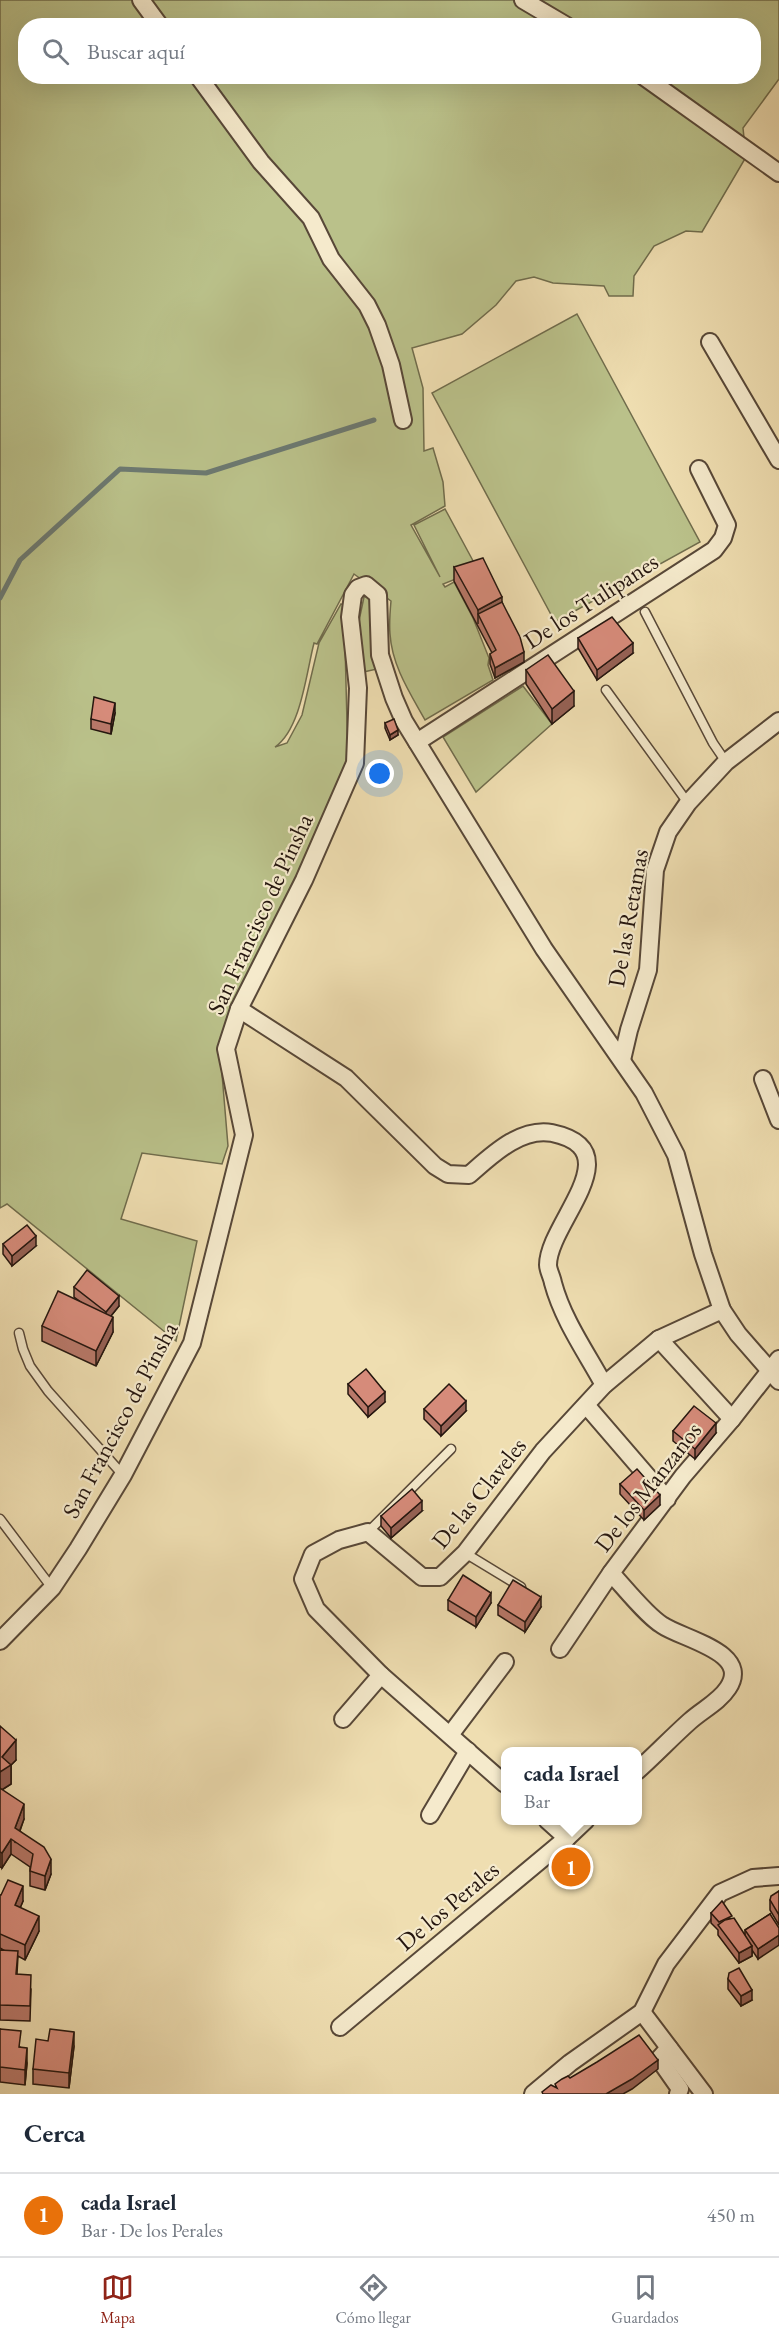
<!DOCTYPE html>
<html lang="es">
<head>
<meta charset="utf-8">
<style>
  body { margin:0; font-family:"EB Garamond",serif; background:#f2f2f3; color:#1f2937 }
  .you { position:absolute; left:380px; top:774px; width:21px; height:21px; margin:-15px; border:4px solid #fff; border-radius:50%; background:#1a73e8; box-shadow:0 0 0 9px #1a73e833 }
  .badge { display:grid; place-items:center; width:39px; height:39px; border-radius:50%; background:#8f2418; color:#fff; font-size:20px; font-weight:700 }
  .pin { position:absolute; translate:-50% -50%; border:3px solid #fff; box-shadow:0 2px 6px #0006 }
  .popup { position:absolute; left:501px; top:1747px; width:141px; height:78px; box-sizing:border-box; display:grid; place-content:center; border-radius:12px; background:#fff; filter:drop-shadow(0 2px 4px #0005); font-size:20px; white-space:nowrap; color:#747a83 }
  .popup b { font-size:22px; color:#1f2937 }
  .popup::after { content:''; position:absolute; left:50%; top:100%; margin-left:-12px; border:12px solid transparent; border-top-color:#fff }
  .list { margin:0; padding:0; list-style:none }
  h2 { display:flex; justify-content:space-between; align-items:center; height:78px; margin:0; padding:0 24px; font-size:26px }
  h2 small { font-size:20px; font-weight:400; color:#747a83 }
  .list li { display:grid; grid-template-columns:39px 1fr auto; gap:18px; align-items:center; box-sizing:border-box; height:84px; padding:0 24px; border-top:2px solid #e0e1e3 }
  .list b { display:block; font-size:22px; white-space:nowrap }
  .list p { margin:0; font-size:20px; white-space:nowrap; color:#747a83 }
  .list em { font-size:20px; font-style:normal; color:#747a83 }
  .icon { flex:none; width:33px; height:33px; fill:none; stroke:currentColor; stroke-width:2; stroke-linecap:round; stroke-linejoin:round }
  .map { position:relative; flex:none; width:779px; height:2094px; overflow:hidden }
  .search { position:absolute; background:#fff; box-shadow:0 6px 24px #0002; left:18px; right:18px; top:18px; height:66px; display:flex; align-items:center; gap:15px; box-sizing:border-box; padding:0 21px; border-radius:24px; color:#747a83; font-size:22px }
  .sheet { height:162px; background:#fff }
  nav { display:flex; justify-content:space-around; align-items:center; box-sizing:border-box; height:84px; border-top:2px solid #e0e1e3; background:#fff; font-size:16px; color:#747a83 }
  nav a { display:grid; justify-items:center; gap:3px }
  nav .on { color:#8f2418 }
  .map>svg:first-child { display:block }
  .green { fill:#bac18a; stroke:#706c4c; stroke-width:1.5; fill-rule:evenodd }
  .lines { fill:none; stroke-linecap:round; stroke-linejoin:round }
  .stream { stroke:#6c7971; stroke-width:5 }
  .lane-casing { stroke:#584838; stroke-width:11 }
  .street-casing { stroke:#584838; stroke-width:20 }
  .lane { stroke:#f5eacc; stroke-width:8 }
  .street { stroke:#f5eacc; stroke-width:16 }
  .wall { fill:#b87869; stroke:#25160f; stroke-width:1.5 }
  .shaded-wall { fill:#966155; stroke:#25160f; stroke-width:1.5 }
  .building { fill:#d68b7a; stroke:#25160f; stroke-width:1.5 }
  .labels { text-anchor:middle; stroke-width:4.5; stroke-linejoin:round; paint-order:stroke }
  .street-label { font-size:24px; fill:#25160f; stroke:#f5eacc }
</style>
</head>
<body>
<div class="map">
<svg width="779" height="2094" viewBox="0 0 779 2094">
  <rect width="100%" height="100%" fill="#efdeb1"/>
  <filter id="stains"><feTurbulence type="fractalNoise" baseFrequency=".00333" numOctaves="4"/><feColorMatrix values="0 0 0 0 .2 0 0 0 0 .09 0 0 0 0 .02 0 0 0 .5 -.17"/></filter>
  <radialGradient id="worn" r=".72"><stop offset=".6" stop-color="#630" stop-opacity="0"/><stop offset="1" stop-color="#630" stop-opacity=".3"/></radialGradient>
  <!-- green -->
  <g class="green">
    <path d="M0,0H779V79L743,128L746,157L702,232L686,231L654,246L634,276L633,296H609L604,286L553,283L534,277L516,281L496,305L462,334L412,348L423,388L424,451L433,448L443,482L445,506L411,525L440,577L414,525L445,509L478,570L443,584L445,587L454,582L473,618L489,658L488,665L493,680L425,720C410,693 392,666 390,634C389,623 390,612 391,601L354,574L317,644L314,643C306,674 301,729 275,747L287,743L302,715L319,643L341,604L344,605L348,762L220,1050L228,1146L222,1164L142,1153L121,1219L197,1241L176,1341L7,1204L0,1208ZM26,26H754V76H26Z"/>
    <path d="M577,314L700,542L555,622L432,393Z"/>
    <path d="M370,596L377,669L359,673L356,635L364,597Z"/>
    <path d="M523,686L552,724L476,792L443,737Z"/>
  </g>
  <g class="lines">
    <!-- stream -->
    <path class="stream" d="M0,598L20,560L120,469L206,473L374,420"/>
    <defs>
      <g id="lane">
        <path d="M645,612L713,743L726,762"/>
        <path d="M606,690L688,803"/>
        <path d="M19,1333L23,1349L30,1366L48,1391L123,1475"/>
        <path d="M0,1519L52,1588"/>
        <path d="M368,1532L451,1449"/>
        <path d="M465,1553L521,1587"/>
      </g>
      <g id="street">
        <path d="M141,0L160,26"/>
        <path d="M523,0L567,26"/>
        <path d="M198,76L261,162L311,218L331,259L367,305L377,325L391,365L403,420"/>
        <path d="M643,76L779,173"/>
        <path d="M710,342L779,460"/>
        <path d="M417,742L714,550L723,538L727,525L699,469"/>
        <path d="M239,1009L346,1078L435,1166L448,1174L469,1175C491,1156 520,1127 552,1133C633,1150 548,1223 548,1265C548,1270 552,1277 553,1283C563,1320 586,1352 604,1385"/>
        <path d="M622,1060L629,1030L648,970L655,870L668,832L688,803L726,762L779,721"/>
        <path d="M763,1079L779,1120"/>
        <path d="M659,1339L732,1419"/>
        <path d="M586,1405L667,1499"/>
        <path d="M611,1573C624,1587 647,1616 662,1625C682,1639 752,1652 728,1688C719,1702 702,1710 690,1721C672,1737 655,1755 637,1771"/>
        <path d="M0,1641L52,1588L78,1549L123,1475L192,1343L244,1135L226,1049L239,1009L304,880L355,763L358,688L350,617L353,595L358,588L366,585L378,595L380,655L394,698L404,721L544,949L644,1093L676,1155L703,1254L722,1310L738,1334L779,1381"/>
        <path d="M560,1649L611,1573L683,1476L732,1419L779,1359"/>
        <path d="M343,1719L381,1675"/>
        <path d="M450,1735L505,1662"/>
        <path d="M505,1784L381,1675L316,1609L303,1579L313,1554L339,1540L368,1532L422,1577H440L465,1553L543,1451L604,1385L659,1339L722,1310"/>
        <path d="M430,1815L468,1751"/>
        <path d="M547,1820L567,1838"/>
        <path d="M642,2012L704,2094"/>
        <path d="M340,2027L567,1838L586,1820"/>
        <path d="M669,2048L659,2059L680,2089L678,2094"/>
        <path d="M533,2094L570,2063L642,2012L666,1964L720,1893L753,1878L779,1876"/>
      </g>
    </defs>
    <!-- lane casing -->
    <use href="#lane" class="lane-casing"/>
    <!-- street casing -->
    <use href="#street" class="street-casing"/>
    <!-- lane -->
    <use href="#lane" class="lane"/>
    <!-- street -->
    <use href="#street" class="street"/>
  </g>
  <!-- wall -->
  <g class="wall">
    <path d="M454,567L502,602L524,662L495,678L490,664V654L492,653L454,581Z"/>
    <path d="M578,638L633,653L597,680L578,648Z"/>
    <path d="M526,670L574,706L552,724L526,684Z"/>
    <path d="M115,713L111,734L91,729V719Z"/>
    <path d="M385,723L398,735L390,740L385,728Z"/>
    <path d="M3,1244L36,1246L12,1266L3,1254Z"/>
    <path d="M74,1287L119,1306L111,1316L113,1332L96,1366L42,1341V1326L82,1303L74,1297Z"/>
    <path d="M348,1384L385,1402L368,1417L348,1394Z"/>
    <path d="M424,1409L466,1411L441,1436L424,1419Z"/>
    <path d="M673,1431L716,1433L695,1459L673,1441Z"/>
    <path d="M620,1484L660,1505L644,1520L620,1494Z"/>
    <path d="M422,1511L391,1538L381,1526V1516Z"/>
    <path d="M448,1600L491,1603L476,1627L448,1610Z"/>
    <path d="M498,1605L541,1607L525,1632L498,1615Z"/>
    <path d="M0,1726L16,1760L11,1765V1784L2,1790L24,1819L20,1831L51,1874L45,1890L30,1886V1867L11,1854L2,1868L0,1867Z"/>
    <path d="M779,1891V1925L770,1910V1900Z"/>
    <path d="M0,1895L23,1901L20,1908L39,1931L25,1960L18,1956L17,1974L31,1989L30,2021L0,2020V1950L5,1951L0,1948Z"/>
    <path d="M711,1913L732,1919L745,1935V1930L770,1914L758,1959L752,1950V1956L739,1963L718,1935V1930L711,1923Z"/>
    <path d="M728,1979L752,2000L741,2006L728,1989Z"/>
    <path d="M0,2029L21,2048L27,2063L25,2085L0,2082Z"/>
    <path d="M48,2041L74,2046L69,2088L33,2084V2069Z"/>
  </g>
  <!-- shaded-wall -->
  <g class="shaded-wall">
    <path d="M502,597V612L478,614V624V610Z"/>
    <path d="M633,643V653L597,680V670Z"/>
    <path d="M524,652V662L495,678V668Z"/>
    <path d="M574,691V706L552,724V709Z"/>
    <path d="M115,703V713L111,734V724Z"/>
    <path d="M398,730V735L390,740V735Z"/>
    <path d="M36,1236V1246L12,1266V1256Z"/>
    <path d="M119,1296V1306L106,1322V1312Z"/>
    <path d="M113,1317V1332L96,1366V1351Z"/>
    <path d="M385,1392V1402L368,1417V1407Z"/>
    <path d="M466,1401V1411L441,1436V1426Z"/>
    <path d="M716,1423V1433L695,1459V1449Z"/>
    <path d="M660,1495V1505L644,1520V1510Z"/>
    <path d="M422,1501V1511L391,1538V1528Z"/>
    <path d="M491,1593V1603L476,1627V1617Z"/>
    <path d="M541,1597V1607L525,1632V1622Z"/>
    <path d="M16,1740V1760L11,1765V1784L0,1791V1772L2,1757Z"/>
    <path d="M24,1804V1819L15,1843V1828Z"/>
    <path d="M11,1839V1854L2,1868V1853Z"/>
    <path d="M51,1859V1874L45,1890V1876Z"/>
    <path d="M23,1886V1901L15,1920V1905Z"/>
    <path d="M39,1916V1931L25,1960V1945Z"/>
    <path d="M779,1935V1945L758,1959V1949Z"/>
    <path d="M752,1946V1956L739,1963V1953Z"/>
    <path d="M752,1990V2000L741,2006V1996Z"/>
    <path d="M74,2032V2046L69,2088V2073Z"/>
    <path d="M27,2048V2063L25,2085V2070Z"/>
    <path d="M658,2060V2069L632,2089L623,2094H606Z"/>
  </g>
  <!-- building -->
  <g class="building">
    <path d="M483,558L502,597L478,610L454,567Z"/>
    <path d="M502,602L520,637L524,652L495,668L490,654L496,650L478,614Z"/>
    <path d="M612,617L633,643L597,670L578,638Z"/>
    <path d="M548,655L574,691L552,709L526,670Z"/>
    <path d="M94,697L115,703L111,724L91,719Z"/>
    <path d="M394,719L398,730L390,735L385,723Z"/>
    <path d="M27,1225L36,1236L12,1256L3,1244Z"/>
    <path d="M87,1270L119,1296L106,1312L74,1287Z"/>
    <path d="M58,1291L113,1317L96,1351L42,1326Z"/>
    <path d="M366,1369L385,1392L368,1407L348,1384Z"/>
    <path d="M449,1384L466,1401L441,1426L424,1409Z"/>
    <path d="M694,1406L716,1423L695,1449L673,1431Z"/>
    <path d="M637,1469L660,1495L644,1510L620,1484Z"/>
    <path d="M412,1489L422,1501L391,1528L381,1516Z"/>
    <path d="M463,1575L491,1593L476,1617L448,1600Z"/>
    <path d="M513,1580L541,1597L525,1622L498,1605Z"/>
    <path d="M0,1726L16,1740L2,1757L11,1765L0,1772Z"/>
    <path d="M0,1788L24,1804L15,1828L44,1847L51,1859L45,1876L30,1871L33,1854L11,1839L2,1853L0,1852Z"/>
    <path d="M8,1880L23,1886L15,1905L39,1916L25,1945L0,1934V1895H1Z"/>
    <path d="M779,1891V1915L770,1900L771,1896Z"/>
    <path d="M722,1901L732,1916L719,1922L711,1913Z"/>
    <path d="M770,1914L779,1928V1935L758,1949L745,1930Z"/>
    <path d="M734,1918L752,1946L739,1953L718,1925L725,1920Z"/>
    <path d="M0,1950L18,1951L16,1974L31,1975L30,2006L0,2005Z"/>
    <path d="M739,1968L752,1990L741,1996L728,1979L729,1973Z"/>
    <path d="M0,2029L21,2031L19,2047L27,2048L25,2070L0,2067Z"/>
    <path d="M50,2029L74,2032L69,2073L33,2069L36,2039L48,2041Z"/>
    <path d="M639,2035L658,2060L632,2079L606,2094H543L542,2092L551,2085L557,2088L555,2084L562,2079L568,2076L570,2078L597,2062Z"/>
  </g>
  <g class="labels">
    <!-- street labels -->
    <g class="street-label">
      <text transform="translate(591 601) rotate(-33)" y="8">De los Tulipanes</text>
      <text transform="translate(260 914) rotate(-65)" y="8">San Francisco de Pinsha</text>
      <text transform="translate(628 918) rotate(-80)" y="8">De las Retamas</text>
      <text transform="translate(120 1420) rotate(-62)" y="8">San Francisco de Pinsha</text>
      <text transform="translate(648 1487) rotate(-52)" y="8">De los Manzanos</text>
      <text transform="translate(479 1493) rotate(-51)" y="8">De las Claveles</text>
      <text transform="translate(448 1906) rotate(-40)" y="8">De los Perales</text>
    </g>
  </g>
  <rect width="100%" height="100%" filter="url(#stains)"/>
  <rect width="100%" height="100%" fill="url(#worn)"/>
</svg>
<div class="you"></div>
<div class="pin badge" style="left:571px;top:1867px;background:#e8710a">1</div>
<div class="popup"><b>cada Israel</b>Bar</div>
<div class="search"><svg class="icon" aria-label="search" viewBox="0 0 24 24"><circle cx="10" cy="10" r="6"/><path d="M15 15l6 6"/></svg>Buscar aquí</div>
</div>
<section class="sheet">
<h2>Cerca<small></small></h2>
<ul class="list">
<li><span class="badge" style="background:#e8710a">1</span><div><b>cada Israel</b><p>Bar · De los Perales</p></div><em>450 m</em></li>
</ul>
</section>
<nav>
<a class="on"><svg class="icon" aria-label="map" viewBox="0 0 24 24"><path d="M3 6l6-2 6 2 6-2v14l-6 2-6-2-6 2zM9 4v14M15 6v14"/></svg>Mapa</a>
<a><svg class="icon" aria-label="directions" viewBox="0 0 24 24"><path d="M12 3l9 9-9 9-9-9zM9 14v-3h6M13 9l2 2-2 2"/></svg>Cómo llegar</a>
<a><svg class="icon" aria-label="saved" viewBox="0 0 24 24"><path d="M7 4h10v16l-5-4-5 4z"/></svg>Guardados</a>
</nav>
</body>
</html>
